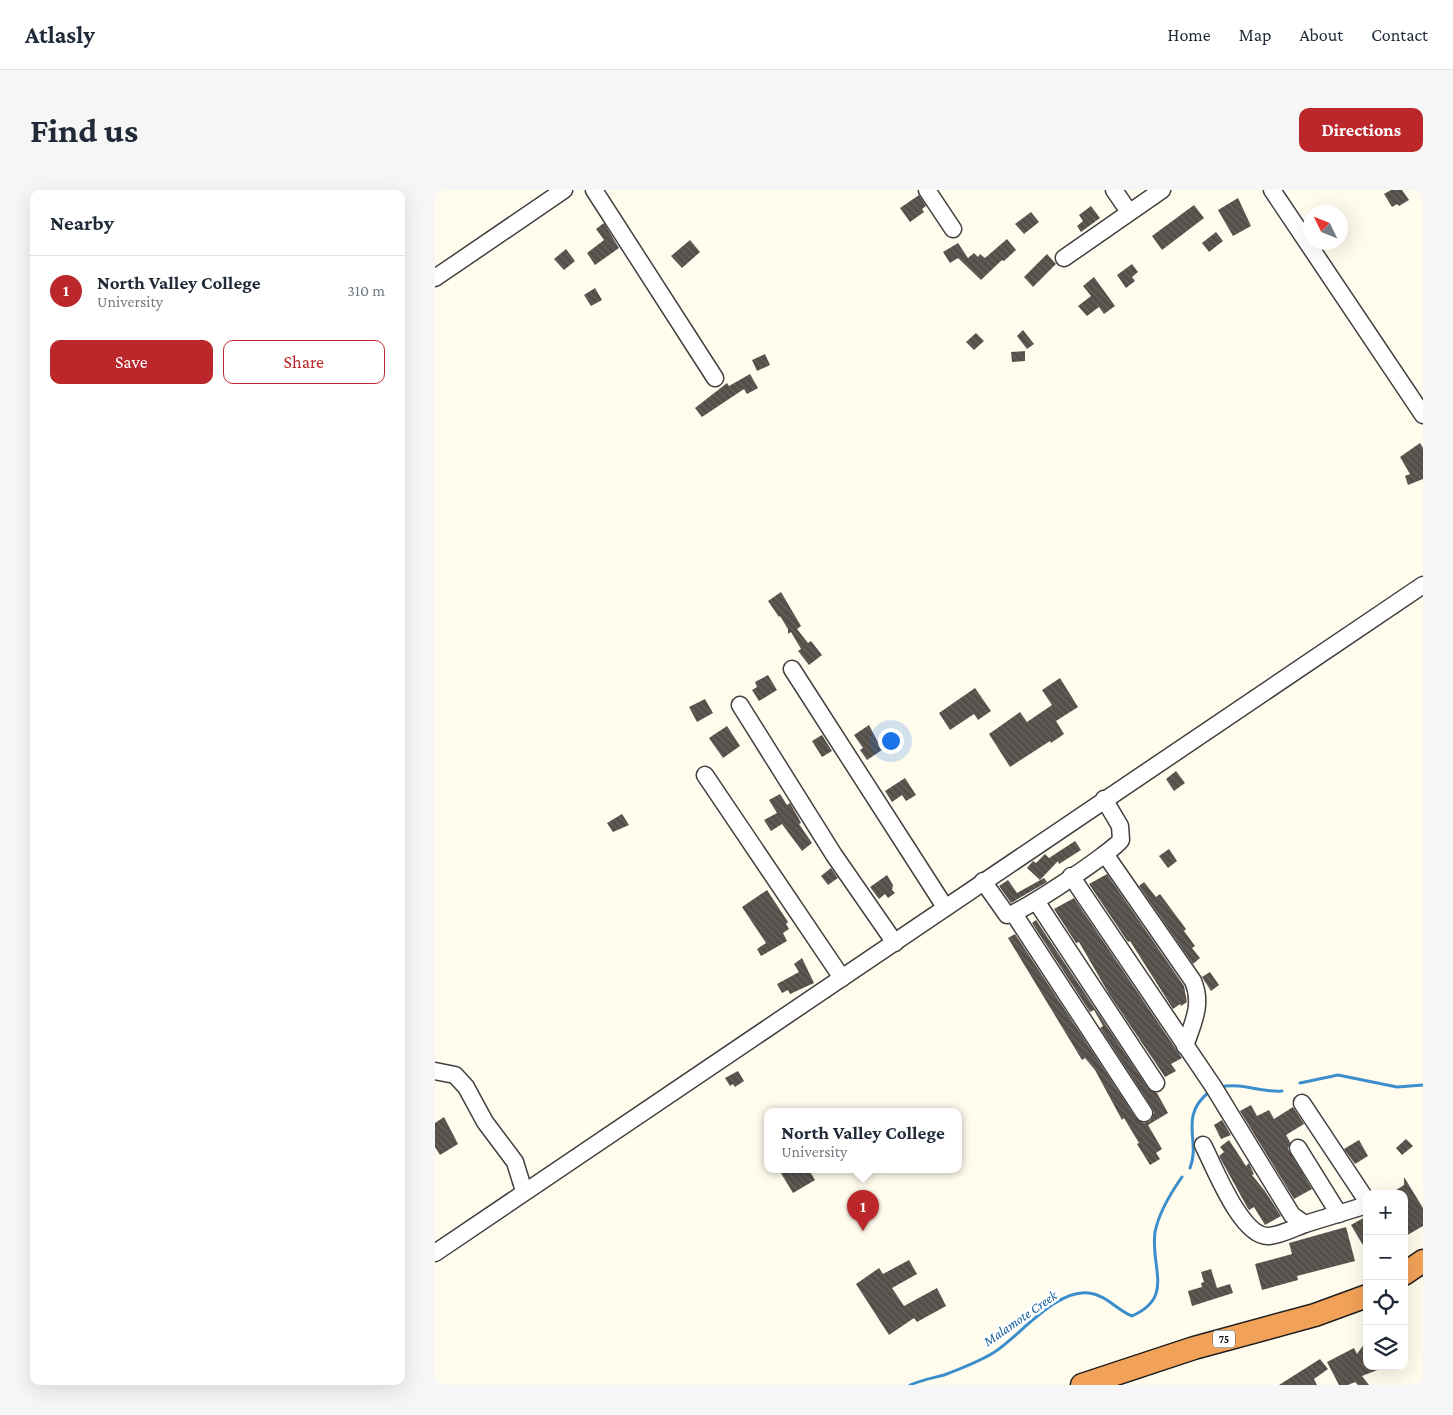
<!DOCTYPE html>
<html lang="en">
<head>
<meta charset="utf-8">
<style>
  body { margin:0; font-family:"Crimson Pro",serif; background:#f6f6f7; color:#1f2937 }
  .controls { position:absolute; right:15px; bottom:15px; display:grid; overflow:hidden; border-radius:10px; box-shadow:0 5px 20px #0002 }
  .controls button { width:45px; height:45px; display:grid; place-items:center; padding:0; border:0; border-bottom:1px solid #e0e1e3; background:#fff; color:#1f2937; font:25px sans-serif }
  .compass { position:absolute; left:868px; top:15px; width:45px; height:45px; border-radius:50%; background:#fff; box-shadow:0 5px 20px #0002; rotate:313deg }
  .you { position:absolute; left:455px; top:550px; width:18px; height:18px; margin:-12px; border:4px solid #fff; border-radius:50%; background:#1a73e8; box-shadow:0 0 0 8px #1a73e833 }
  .badge { display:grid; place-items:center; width:32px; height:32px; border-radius:50%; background:#bb272b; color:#fff; font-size:16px; font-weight:700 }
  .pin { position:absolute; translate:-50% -41px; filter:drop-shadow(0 1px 2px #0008) }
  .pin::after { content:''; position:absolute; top:26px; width:18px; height:15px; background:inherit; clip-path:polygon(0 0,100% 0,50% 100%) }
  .popup { position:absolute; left:329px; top:918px; width:198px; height:65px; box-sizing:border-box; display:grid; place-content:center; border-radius:10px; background:#fff; filter:drop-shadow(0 1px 4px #0005); font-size:16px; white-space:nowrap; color:#747a83 }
  .popup b { font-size:19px; color:#1f2937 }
  .popup::after { content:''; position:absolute; left:50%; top:100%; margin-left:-10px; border:10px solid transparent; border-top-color:#fff }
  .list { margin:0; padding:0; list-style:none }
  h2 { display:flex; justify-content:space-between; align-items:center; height:65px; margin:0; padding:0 20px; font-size:21px }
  h2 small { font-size:16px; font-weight:400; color:#747a83 }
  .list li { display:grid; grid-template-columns:32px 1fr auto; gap:15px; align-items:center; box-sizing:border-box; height:70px; padding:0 20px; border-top:1px solid #e0e1e3 }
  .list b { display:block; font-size:19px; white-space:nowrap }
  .list p { margin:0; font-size:16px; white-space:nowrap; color:#747a83 }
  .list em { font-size:16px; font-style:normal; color:#747a83 }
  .actions { display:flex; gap:10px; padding:15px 20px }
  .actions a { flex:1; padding:11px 0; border:1px solid #bb272b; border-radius:10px; text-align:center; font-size:18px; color:#bb272b }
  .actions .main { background:#bb272b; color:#fff }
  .icon { flex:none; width:28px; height:28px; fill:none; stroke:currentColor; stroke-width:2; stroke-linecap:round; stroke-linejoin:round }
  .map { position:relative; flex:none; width:988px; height:1195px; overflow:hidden; border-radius:10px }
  header { display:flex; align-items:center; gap:30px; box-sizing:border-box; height:70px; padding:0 25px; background:#fff; border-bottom:1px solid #e0e1e3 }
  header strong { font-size:24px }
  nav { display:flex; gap:28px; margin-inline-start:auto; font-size:18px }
  .intro { display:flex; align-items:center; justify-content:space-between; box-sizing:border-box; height:120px; padding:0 30px }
  h1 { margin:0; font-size:35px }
  .button { padding:12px 22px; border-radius:10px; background:#bb272b; color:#fff; font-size:18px; font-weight:700 }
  main { display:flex; gap:30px; padding:0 30px }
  aside { flex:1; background:#fff; border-radius:10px; box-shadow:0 5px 20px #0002 }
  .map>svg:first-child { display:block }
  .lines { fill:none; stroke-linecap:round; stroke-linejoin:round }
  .stream { stroke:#3b8ecb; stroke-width:3 }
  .building { fill:url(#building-back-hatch) }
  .minor-casing { stroke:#404040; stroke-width:19 }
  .highway-casing { stroke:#1e1e1e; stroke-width:25 }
  .minor { stroke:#fff; stroke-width:16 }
  .highway { stroke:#f2a258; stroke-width:22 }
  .labels { text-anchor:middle; stroke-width:5; stroke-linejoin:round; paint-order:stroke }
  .shield { fill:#fff; stroke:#565656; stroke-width:1 }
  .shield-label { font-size:11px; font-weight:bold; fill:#0d0d0d }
  .water-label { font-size:14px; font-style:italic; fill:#18609d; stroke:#fff }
</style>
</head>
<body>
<header>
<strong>Atlasly</strong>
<nav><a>Home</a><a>Map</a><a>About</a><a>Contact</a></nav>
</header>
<div class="intro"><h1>Find us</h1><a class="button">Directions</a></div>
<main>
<aside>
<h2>Nearby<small></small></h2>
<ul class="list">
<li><span class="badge">1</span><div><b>North Valley College</b><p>University</p></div><em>310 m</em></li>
</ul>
<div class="actions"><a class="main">Save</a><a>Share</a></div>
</aside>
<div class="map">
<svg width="988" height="1195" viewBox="0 0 988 1195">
  <defs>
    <pattern id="building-back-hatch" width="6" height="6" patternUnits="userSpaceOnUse" patternTransform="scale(1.25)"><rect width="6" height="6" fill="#554e49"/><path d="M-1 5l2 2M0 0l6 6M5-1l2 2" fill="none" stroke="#68635f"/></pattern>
  </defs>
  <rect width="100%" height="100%" fill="#fffced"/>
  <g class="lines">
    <!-- stream -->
    <g class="stream">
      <path d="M865,893L903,885L962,897L988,895"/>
      <path d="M785,897C808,892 825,903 847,901"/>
      <path d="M755,978C766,951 743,927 774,902"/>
      <path d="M475,1195C486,1190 498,1188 509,1185C525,1179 543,1172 558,1163C583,1148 621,1098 654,1103C671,1105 682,1120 697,1126C740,1107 715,1078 720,1042C724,1022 735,1004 747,987"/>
    </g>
  </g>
  <!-- building -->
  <g class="building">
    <path d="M956,0H967L974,10L964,16L962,14L957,17L949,4Z"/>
    <path d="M484,5L491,16L487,19L489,22L475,32L465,18Z"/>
    <path d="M803,8L816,36L798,46L783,20Z"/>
    <path d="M759,15L769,28L727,60L717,46Z"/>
    <path d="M656,16L665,28L646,42L642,36L648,31L644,25Z"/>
    <path d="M596,22L604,32L589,44L580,34Z"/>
    <path d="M169,33L184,58L160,75L152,63L169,50L161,39Z"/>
    <path d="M781,42L788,51L774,62L767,53Z"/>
    <path d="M572,49L581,60L569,71L567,70L546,90L523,68L515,73L508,62L523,53L533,68L539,63L543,67L545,64L550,68Z"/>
    <path d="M255,50L265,62L247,78L236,66Z"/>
    <path d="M131,59L140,71L129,80L119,69Z"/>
    <path d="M612,64L621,74L598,97L589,87Z"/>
    <path d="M697,74L703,82L697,87L700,91L691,98L682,85Z"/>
    <path d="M659,87L680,116L669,124L664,117L652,126L643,116L656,106L648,96Z"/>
    <path d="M160,98L167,110L156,116L149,105Z"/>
    <path d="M588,140L599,154L592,159L582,146Z"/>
    <path d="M541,143L549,151L539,160L531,152Z"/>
    <path d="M590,161V171L577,172L576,162Z"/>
    <path d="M330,164L335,175L322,181L317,170Z"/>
    <path d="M315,184L323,198L312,204L309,199L267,227L260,218L292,193L294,196Z"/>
    <path d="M985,253L988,258V289L973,295L970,286L975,284L965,267Z"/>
    <path d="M346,402L366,436L362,439L373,453L376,451L387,465L374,475L363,461L366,459L356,442L353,444V439L345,426L344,427L333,411Z"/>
    <path d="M333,485L342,500L324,511L317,500L322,497L320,492Z"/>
    <path d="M625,488L643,517L621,531L629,544L616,553L615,551L575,577L554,544L585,522L592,532L617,515L607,500Z"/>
    <path d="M540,498L556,521L543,530L539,524L515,540L504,523Z"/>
    <path d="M270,509L278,523L262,532L254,517Z"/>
    <path d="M434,535L447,560L432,570L425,560L428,558L419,545Z"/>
    <path d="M292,536L305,556L288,568L274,548Z"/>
    <path d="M387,545L397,561L387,567L377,551Z"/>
    <path d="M741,581L750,593L739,601L731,589Z"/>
    <path d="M470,588L481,605L471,611L467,605L457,612L450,601Z"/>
    <path d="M345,604L352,615L355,613L364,629L366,633L364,634L377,653L367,661L347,634L336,641L329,630L342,623L334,610Z"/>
    <path d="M187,624L194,635L178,642L172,633Z"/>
    <path d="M640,651L646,660L624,674L623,671L605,690L592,678L598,671L601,673L610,664L614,668Z"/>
    <path d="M734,659L742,671L733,678L724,666Z"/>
    <path d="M396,678L403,688L393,695L386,686Z"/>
    <path d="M672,684L749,796L752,812L746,816L745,814L738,819L695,751L693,752L654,694Z"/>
    <path d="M452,685L458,695L457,700L460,703L453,708L450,704L444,709L435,697Z"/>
    <path d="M609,688L612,692L576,713L564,696L573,690L582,703Z"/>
    <path d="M709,692L721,707L725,704L751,739L749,741L760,756L757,758L765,768L758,774L704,696Z"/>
    <path d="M332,700L353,732L351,734L354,739L348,743L352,751L326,766L322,759L331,753L307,717Z"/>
    <path d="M639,708L747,868L736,874L741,881L730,887L674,804L644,752L641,753L619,719Z"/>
    <path d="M601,730L713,898L722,903L733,923L713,935L727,959L721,963L725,969L715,975L702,954L704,953L689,928L687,930L660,880L650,868L647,870L573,748L580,744L701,928L709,933L715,931L719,923L717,918L665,838L668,836L659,820L655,822L597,733Z"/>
    <path d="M367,768L379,793L355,804L353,800L347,803L342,794L364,782L359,774Z"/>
    <path d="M775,782L784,795L776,801L767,787Z"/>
    <path d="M303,881L309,891L300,897L298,894L295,896L290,888Z"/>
    <path d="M816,915L822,926L834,920L839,929L858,917L869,934L851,945L855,952L853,959L877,999L859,1009L805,921Z"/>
    <path d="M9,927L23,954L5,965L0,957V933Z"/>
    <path d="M787,930L796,945L786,949L779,935Z"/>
    <path d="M971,949L978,956L967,965L961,958Z"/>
    <path d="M794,950L811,976L814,973L819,984L817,985L830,1001L846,1026L830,1035L819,1017L814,1020L812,1017L784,966L789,962L785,957Z"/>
    <path d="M924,950L933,966L920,974L909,959Z"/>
    <path d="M344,980H374L380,990L358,1003Z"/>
    <path d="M969,987L988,1018V1036L969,1047V1004H955L969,995Z"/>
    <path d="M932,1026V1062L916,1035Z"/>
    <path d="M911,1037L920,1071L862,1086L863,1090L827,1100L820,1074L857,1064L854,1053Z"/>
    <path d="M474,1070L482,1084L457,1098L469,1116L502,1098L511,1116L482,1132L479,1128L454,1145L421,1094L444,1078L448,1084Z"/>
    <path d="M776,1079L782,1098L795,1094L798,1103L757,1116L753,1101L767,1097L766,1093L769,1092L766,1082Z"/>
    <path d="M932,1150V1176L950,1177L927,1186L934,1195H923L920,1192L913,1195H904L892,1172L919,1158L922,1164Z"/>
    <path d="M885,1169L893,1179L879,1189L882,1195H844Z"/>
  </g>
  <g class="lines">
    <defs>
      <g id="minor">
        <path d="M159,0L280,188"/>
        <path d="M492,0L518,39"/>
        <path d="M679,0L694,22"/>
        <path d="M837,0L988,225"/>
        <path d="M629,68L727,0"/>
        <path d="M0,88L129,0"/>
        <path d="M357,479L510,717"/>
        <path d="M305,515L399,665L460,753"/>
        <path d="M270,585L407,788"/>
        <path d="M670,664L758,791C768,814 758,833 750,856"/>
        <path d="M636,686L778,896L857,1025L870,1034L932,1015"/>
        <path d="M548,691L572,725C584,725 677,662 686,650L685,636L669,609"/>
        <path d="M601,711L721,893"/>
        <path d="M579,724L709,923"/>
        <path d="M0,881L20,885L31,897L50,932L80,972L89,1001"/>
        <path d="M867,913L932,1011"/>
        <path d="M768,955C779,976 806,1047 833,1046C844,1046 859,1038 870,1034"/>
        <path d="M863,958L904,1024"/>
        <path d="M0,1063L988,395"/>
      </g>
      <g id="highway">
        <path d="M969,1084L988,1071"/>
        <path d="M647,1195L759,1158L880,1125L932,1106"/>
      </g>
    </defs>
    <!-- minor casing -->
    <use href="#minor" class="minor-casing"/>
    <!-- highway casing -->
    <use href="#highway" class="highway-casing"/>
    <!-- minor -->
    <use href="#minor" class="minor"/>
    <!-- highway -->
    <use href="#highway" class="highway"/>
  </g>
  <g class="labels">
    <!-- shield labels -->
    <rect class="shield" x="778" y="1140.5" width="22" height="17" rx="4"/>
    <g class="shield-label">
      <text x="789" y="1153">75</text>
    </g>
    <!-- water labels -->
    <g class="water-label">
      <text transform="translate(585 1128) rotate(-35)" y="5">Malamote Creek</text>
    </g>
  </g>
</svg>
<div class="controls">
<button>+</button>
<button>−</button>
<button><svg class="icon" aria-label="locate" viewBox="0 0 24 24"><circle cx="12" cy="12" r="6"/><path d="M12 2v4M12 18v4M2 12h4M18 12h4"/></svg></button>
<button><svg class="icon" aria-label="layers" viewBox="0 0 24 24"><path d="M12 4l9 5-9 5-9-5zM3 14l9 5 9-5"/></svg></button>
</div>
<svg class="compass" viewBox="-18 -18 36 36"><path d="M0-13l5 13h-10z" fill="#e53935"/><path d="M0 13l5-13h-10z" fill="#747a83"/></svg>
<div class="you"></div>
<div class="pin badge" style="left:428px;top:1041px">1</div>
<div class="popup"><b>North Valley College</b>University</div>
</div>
</main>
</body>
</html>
